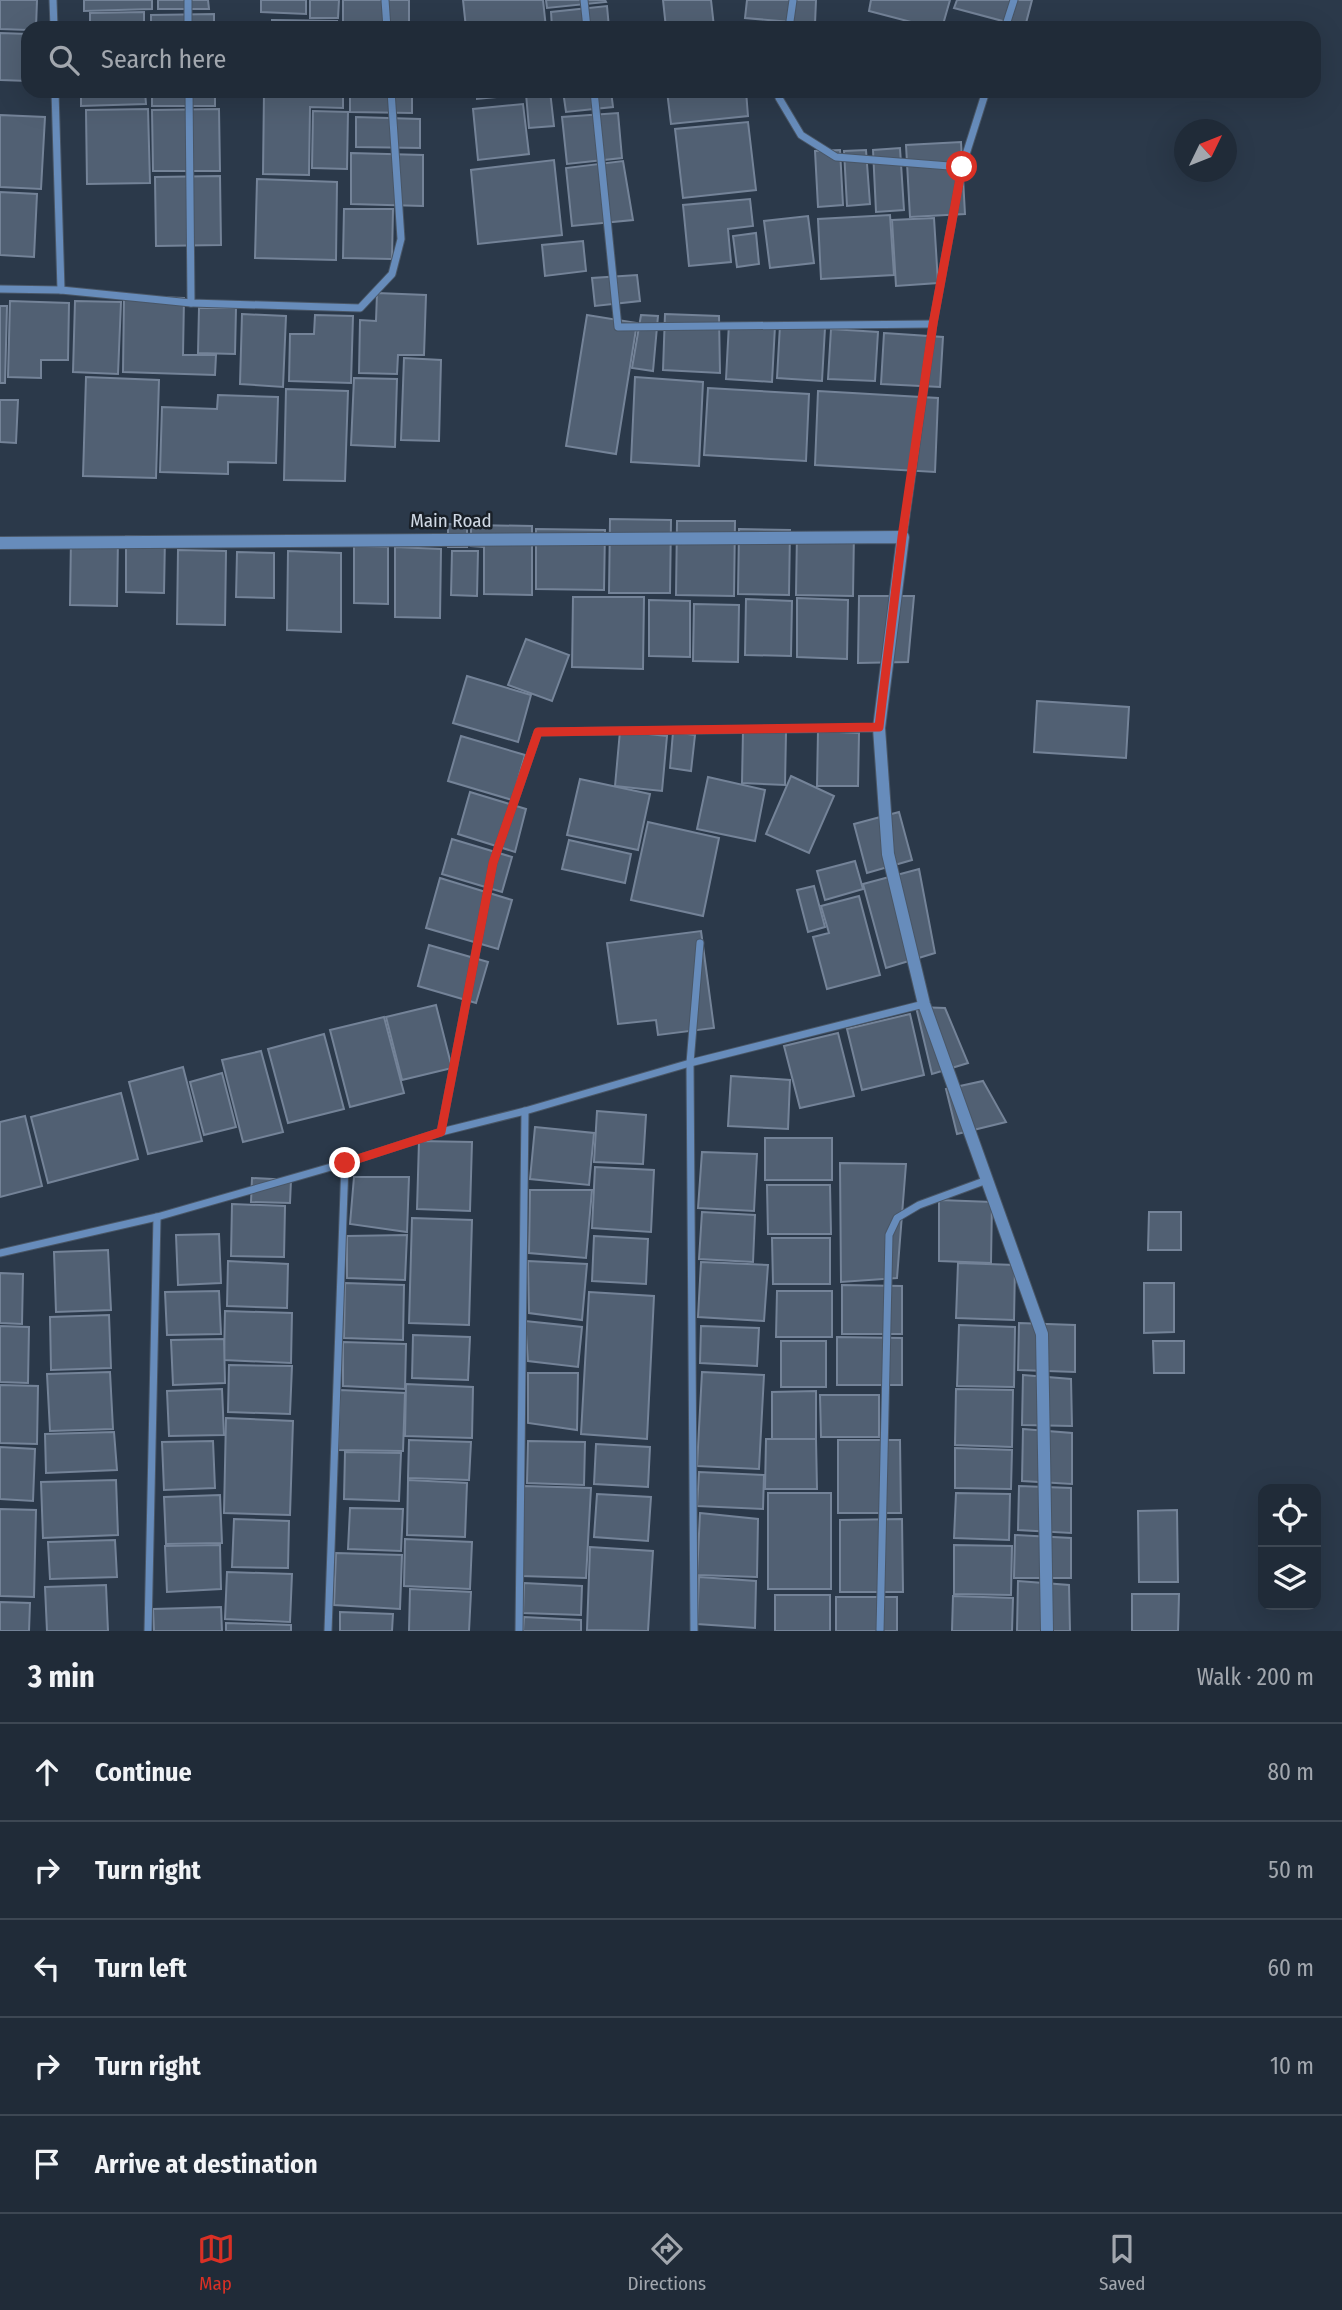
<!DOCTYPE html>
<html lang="en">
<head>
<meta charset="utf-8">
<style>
  body { margin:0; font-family:"Fira Sans Condensed",sans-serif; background:#283340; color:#f1f3f6 }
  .controls { position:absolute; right:21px; bottom:21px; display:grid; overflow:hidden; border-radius:14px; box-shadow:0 7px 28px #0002 }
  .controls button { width:63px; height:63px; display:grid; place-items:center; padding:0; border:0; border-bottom:2px solid #3d4753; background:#202b38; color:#f1f3f6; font:35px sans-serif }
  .compass { position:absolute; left:1174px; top:119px; width:63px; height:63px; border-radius:50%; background:#202b38; box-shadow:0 7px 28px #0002; rotate:47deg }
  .stop { position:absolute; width:21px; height:21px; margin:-16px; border:5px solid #d93025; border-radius:50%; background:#fff }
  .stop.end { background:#d93025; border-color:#fff; box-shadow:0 2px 7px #0008 }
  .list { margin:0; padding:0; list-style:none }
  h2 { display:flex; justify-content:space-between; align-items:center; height:91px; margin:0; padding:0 28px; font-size:30px }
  h2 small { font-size:23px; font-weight:400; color:#a2a7ae }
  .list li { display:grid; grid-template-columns:46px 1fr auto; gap:21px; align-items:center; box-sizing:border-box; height:98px; padding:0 28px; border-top:2px solid #3d4753 }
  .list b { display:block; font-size:26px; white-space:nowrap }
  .list em { font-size:23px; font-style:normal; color:#a2a7ae }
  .icon { flex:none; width:38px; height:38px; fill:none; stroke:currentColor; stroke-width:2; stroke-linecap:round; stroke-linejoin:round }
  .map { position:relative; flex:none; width:1342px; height:1631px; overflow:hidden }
  .search { position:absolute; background:#202b38; box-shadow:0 7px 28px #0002; left:21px; right:21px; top:21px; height:77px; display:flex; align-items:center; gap:18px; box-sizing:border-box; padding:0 24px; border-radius:21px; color:#a2a7ae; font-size:26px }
  .sheet { height:581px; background:#202b38 }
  nav { display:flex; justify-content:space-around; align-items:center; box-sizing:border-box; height:98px; border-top:2px solid #3d4753; background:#202b38; font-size:19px; color:#a2a7ae }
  nav a { display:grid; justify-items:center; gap:4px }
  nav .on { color:#d93025 }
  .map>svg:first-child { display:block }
  .building { fill:#516073; stroke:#748398; stroke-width:2 }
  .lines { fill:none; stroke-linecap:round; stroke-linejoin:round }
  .minor-casing { stroke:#495666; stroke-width:9 }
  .tertiary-casing { stroke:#495666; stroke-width:14 }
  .minor { stroke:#678cbb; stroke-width:7 }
  .tertiary { stroke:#678cbb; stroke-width:12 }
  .route { stroke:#d93025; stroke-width:9 }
  .labels { text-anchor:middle; stroke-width:5; stroke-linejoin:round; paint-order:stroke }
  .street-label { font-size:19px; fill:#d0d9e4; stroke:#192028 }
</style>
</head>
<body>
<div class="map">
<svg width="1342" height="1631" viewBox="0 0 1342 1631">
  <rect width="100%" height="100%" fill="#2b394a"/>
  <!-- building -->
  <g class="building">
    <path d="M0,0H37L36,28H28V30L0,29Z"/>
    <path d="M84,0H152V9L84,11Z"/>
    <path d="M158,0H208L209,9H158Z"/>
    <path d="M261,0H306V14L261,12Z"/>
    <path d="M310,0H339L338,18H310Z"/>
    <rect x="343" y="0" width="66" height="28"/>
    <path d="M463,0H543L546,28H466Z"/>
    <path d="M546,0H605L606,2L547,8Z"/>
    <path d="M663,0H711L714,27L666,28Z"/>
    <path d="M747,0H816L815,24L745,18Z"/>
    <path d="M871,0H950L942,28H934L869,11Z"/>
    <path d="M957,0H1032L1025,27L954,8Z"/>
    <path d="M607,6L609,28H552L551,12Z"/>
    <path d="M144,12V28H90V13Z"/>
    <path d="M214,14V28H151V15Z"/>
    <path d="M272,20L337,21L336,28H272Z"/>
    <path d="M0,33L28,34V81L0,80Z"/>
    <path d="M81,91H145L146,104L81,106Z"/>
    <rect x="152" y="91" width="63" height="15"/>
    <path d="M264,91H343V108L310,107L309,175L263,174Z"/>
    <path d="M350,91H412V113L350,112Z"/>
    <path d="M477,91H550L554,126L529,128L526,94L477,99Z"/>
    <path d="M563,91H611L613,107L566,112Z"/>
    <path d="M667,91H746L748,116L671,124Z"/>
    <path d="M523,104L529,154L478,160L473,109Z"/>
    <path d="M148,109L150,183L87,184L86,110Z"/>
    <path d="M219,109L220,171H153L152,110Z"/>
    <path d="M313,111L348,112L347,169L312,168Z"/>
    <path d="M618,113L622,158L567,164L562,117Z"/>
    <path d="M0,115L45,117L41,189L0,187Z"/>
    <path d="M356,117L420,119V148L356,147Z"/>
    <path d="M748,122L756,190L683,198L675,129Z"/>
    <path d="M961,142L965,214L910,217L906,145Z"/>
    <path d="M900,148L904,210L876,212L873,150Z"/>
    <path d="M840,150L843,205L818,207L815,151Z"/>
    <path d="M866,150L870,204L847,206L844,151Z"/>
    <path d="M351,153L423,155V206L351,204Z"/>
    <path d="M554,160L562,235L478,244L471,170Z"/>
    <path d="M623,161L633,220L572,226L566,168Z"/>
    <path d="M220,176L221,245L156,246L155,177Z"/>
    <path d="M257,179L337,182L336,260L255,258Z"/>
    <path d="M0,192L37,194L34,257L0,255Z"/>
    <path d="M750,199L753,226L728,229L731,262L689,266L683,205Z"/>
    <path d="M344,209H393L392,259L343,258Z"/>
    <path d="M890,215L894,275L821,279L818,219Z"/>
    <path d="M808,216L814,263L770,268L764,221Z"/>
    <path d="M934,218L938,283L896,286L892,220Z"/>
    <path d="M756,233L759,264L737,267L733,236Z"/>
    <path d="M583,241L586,271L545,276L542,245Z"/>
    <path d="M637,275L640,301L595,306L592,278Z"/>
    <path d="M377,293L426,295L424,355H398L397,374L359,373L360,320L376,321Z"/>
    <path d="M124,296L184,298L183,355H216L215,375L123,372Z"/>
    <path d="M10,301L69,303L68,360H41V378L8,377Z"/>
    <path d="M75,301L121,302L118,374L73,372Z"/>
    <path d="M0,306H7L5,383H0Z"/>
    <path d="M199,308H236L235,354L198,353Z"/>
    <path d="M242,314L286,316L283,387L240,384Z"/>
    <path d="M665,314L719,316L720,373L663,370Z"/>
    <path d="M315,315L353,316L351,383L289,381L290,334H314Z"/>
    <path d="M587,315L637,323L616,454L566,446Z"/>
    <path d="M641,315L658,316L653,371L632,368Z"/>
    <path d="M729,323L775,326L772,382L726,379Z"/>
    <path d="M780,325L825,328L822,381L777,378Z"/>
    <path d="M831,329L878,332L875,381L828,379Z"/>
    <path d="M884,333L943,337L940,387L881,384Z"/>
    <path d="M404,358L441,360L439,441L401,440Z"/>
    <path d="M86,377L159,380L156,478L83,476Z"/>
    <path d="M635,377L703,382L699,466L631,462Z"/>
    <path d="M354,378L397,379L395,447L351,445Z"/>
    <path d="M708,388L809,394L806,461L704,455Z"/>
    <path d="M286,389L348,391L345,481L284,480Z"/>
    <path d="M818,391L938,398L935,472L815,465Z"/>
    <path d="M218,395L278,397L276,463L228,462V474L160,472L162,407L217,409Z"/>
    <path d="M0,400H18L16,443L0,442Z"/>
    <path d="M610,519L671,520L670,593H609Z"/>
    <path d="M677,521H735L734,596L676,595Z"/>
    <path d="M448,524L467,525V547H448Z"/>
    <path d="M471,525L532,526V595L484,594V547L471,546Z"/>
    <path d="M536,529L605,530L604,590L536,589Z"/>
    <path d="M739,529L790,530L789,595L738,594Z"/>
    <path d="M797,532H854L853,596L796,595Z"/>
    <path d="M126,536H165L164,593L126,592Z"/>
    <path d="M71,537L118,538L117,606L70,605Z"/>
    <path d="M354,546L388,547V604L354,603Z"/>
    <path d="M395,547L441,549L440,618L395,617Z"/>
    <path d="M178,550L226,551L225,625L177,624Z"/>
    <path d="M288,551L341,553V632L287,630Z"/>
    <path d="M452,551H478L477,596L451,595Z"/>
    <path d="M237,552L274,553V598L236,597Z"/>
    <path d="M859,596H914L908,662L858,663Z"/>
    <path d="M573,597H644L643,669L572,667Z"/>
    <path d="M797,598L848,600L847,659L797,657Z"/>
    <path d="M746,599L792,601L791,656L745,655Z"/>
    <path d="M649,600L690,601V657L649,656Z"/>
    <path d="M694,604L739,605L738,662L693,661Z"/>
    <path d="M526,639L569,655L552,701L508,685Z"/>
    <path d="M467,676L531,695L518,742L453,723Z"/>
    <path d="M1037,701L1129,707L1126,758L1034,752Z"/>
    <path d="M743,730L786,732L785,785L742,783Z"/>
    <path d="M620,731L667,736L662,791L615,786Z"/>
    <path d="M818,731L859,733L858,786H817Z"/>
    <path d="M673,732L695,735L691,771L670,768Z"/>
    <path d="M461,736L525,755L512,800L448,781Z"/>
    <path d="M791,776L834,796L809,853L766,834Z"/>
    <path d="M708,777L765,790L755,841L697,829Z"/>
    <path d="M580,779L650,794L638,850L567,835Z"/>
    <path d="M470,792L526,809L515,852L458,834Z"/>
    <path d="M899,812L912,860L867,873L854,824Z"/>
    <path d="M648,822L719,838L703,916L631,900Z"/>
    <path d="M452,839L512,857L502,892L442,874Z"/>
    <path d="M569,840L631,854L625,883L562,869Z"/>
    <path d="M855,861L863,889L825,900L817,871Z"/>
    <path d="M919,869L935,953L886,968L863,884Z"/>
    <path d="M440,878L512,900L498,949L426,928Z"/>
    <path d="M814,886L825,927L808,932L797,890Z"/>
    <path d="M859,896L880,975L827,989L813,937L829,933L821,906Z"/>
    <path d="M701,931L714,1028L658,1035L656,1020L618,1024L607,943Z"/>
    <path d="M429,945L488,962L476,1003L418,986Z"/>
    <path d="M436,1005L452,1068L402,1080L386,1017Z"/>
    <path d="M916,1007L945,1008L968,1063L932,1074Z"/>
    <path d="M910,1014L924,1075L862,1090L847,1029Z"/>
    <path d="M384,1017L404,1093L350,1107L330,1030Z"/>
    <path d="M838,1033L854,1096L800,1108L784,1046Z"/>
    <path d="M324,1034L344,1109L288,1123L268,1049Z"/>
    <path d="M261,1051L283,1132L243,1142L222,1060Z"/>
    <path d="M183,1067L202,1141L148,1154L129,1082Z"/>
    <path d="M222,1073L236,1127L204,1135L190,1082Z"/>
    <path d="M731,1076L790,1080L788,1129L728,1126Z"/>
    <path d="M983,1081L1006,1122L957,1134L946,1089Z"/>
    <path d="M121,1093L138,1159L48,1183L31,1117Z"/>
    <path d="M597,1111L646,1115L643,1164L594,1162Z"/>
    <path d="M25,1116L42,1186L0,1197V1122Z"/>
    <path d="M535,1127L594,1133L589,1185L530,1179Z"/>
    <rect x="765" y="1138" width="67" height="42"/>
    <path d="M419,1141L472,1142L470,1211L417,1209Z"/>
    <path d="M702,1152L757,1154L754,1211L698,1208Z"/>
    <path d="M840,1163L906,1164L897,1278L841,1282Z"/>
    <path d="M595,1167L654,1170L651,1232L592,1228Z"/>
    <path d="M354,1177H409L407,1232L350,1224Z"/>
    <path d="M252,1178L291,1180L290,1203L251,1202Z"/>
    <path d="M767,1185H830L831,1234H768Z"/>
    <path d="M530,1190H592L586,1258L529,1253Z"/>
    <path d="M939,1200L992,1202L991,1263L939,1261Z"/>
    <path d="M232,1204L285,1206L284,1257L231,1256Z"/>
    <path d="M702,1212L755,1215L753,1262L699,1259Z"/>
    <path d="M1149,1212H1181V1250H1148Z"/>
    <path d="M412,1218L472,1220L469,1325L409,1323Z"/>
    <path d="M219,1234L221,1283L178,1285L176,1235Z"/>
    <path d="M407,1235L405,1280L347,1278V1236Z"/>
    <path d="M594,1236L648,1239L646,1284L592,1281Z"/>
    <path d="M772,1238H830V1284H773Z"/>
    <path d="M108,1250L111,1310L56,1312L54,1252Z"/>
    <path d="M228,1261L288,1264L287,1308L227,1306Z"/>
    <path d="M528,1261L587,1264L582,1320L529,1313Z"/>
    <path d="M701,1262L768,1265L764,1321L698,1317Z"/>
    <path d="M958,1263L1015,1265L1014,1320L956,1318Z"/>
    <path d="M0,1273L23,1274L22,1324L0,1323Z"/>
    <path d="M345,1283L404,1285L403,1340L344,1338Z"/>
    <path d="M1144,1283H1174V1332L1144,1333Z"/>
    <path d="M842,1285L902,1286V1334H842Z"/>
    <path d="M219,1291L221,1334L167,1335L165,1292Z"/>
    <path d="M777,1291H832V1337H776Z"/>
    <path d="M589,1292L654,1296L647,1439L581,1434Z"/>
    <path d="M225,1311L292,1313L291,1363L224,1360Z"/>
    <path d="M109,1315L111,1368L51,1370L50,1317Z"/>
    <path d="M525,1321L582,1327L578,1367L528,1361Z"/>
    <path d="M1019,1323L1075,1325V1372L1018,1370Z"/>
    <path d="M959,1325L1015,1327L1014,1387L957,1386Z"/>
    <path d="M0,1326L29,1327L28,1383L0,1382Z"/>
    <path d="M701,1326L759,1328L757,1366L700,1363Z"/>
    <path d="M413,1335L470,1337L468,1380L412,1378Z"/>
    <path d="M837,1337L902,1338V1385H837Z"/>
    <path d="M224,1339L225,1383L173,1385L171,1340Z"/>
    <rect x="781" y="1341" width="45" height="46"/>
    <path d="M1153,1341H1184V1373H1154Z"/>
    <path d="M343,1342L406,1344L405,1389L343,1386Z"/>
    <path d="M229,1365L292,1366L290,1414L228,1412Z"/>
    <path d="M110,1372L113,1429L50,1431L47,1374Z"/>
    <path d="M702,1372L764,1375L759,1469L697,1466Z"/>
    <path d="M528,1373H578L577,1430L528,1423Z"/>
    <path d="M1023,1375L1071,1379L1072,1426L1022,1425Z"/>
    <path d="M406,1384L473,1387L472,1438L405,1436Z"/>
    <path d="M0,1385L38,1386L37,1444L0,1443Z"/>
    <path d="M222,1389L224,1435L169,1436L167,1391Z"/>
    <path d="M956,1389L1013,1390L1012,1447L955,1445Z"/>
    <path d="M340,1390L405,1393L403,1451L338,1450Z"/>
    <path d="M816,1391V1439H772V1392Z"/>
    <path d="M820,1395H879V1437H821Z"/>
    <path d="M226,1418L293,1421L290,1515L224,1513Z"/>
    <path d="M1023,1429L1072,1433V1484L1022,1481Z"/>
    <path d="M114,1432L117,1470L46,1473L45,1434Z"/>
    <path d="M766,1439H816L817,1489H765Z"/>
    <path d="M409,1440L471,1442L469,1480L408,1478Z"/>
    <path d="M838,1440H900L901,1513H838Z"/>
    <path d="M213,1441L215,1488L164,1490L162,1442Z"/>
    <path d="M528,1441L585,1442L584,1485L527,1483Z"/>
    <path d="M596,1444L650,1447L648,1487L594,1484Z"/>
    <path d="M0,1447L35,1449L33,1501L0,1499Z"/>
    <path d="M955,1448L1012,1450L1011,1489L955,1488Z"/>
    <path d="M345,1452L401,1453L399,1501L344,1499Z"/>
    <path d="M699,1472L764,1475L763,1509L697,1506Z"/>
    <path d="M116,1480L118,1535L43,1538L41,1482Z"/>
    <path d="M408,1480L467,1483L465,1537L407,1535Z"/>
    <path d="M524,1486L591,1488L586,1578L521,1576Z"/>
    <path d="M1019,1486L1071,1488V1533L1018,1530Z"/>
    <rect x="768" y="1493" width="63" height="96"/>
    <path d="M956,1493L1010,1494L1009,1540L954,1538Z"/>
    <path d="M597,1494L651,1497L648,1541L594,1537Z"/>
    <path d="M220,1495L222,1543L166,1544L164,1497Z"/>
    <path d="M350,1508L403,1509L401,1551L348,1549Z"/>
    <path d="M0,1509L36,1510L34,1597L0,1596Z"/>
    <path d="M1177,1510L1178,1582H1139L1138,1511Z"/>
    <path d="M700,1513L758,1519L757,1577L697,1575Z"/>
    <path d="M234,1519L289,1521L288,1568L232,1567Z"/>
    <path d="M902,1519L903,1592H840V1520Z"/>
    <path d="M1015,1535L1071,1538V1578H1014Z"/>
    <path d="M405,1539L472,1542L470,1589L404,1586Z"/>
    <path d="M115,1540L117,1577L50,1579L48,1542Z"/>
    <path d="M220,1545L221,1589L167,1592L165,1546Z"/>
    <path d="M954,1545L1012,1546L1011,1595L954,1594Z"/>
    <path d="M590,1547L653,1551L648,1631L587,1630Z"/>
    <path d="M336,1553L402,1555L400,1609L334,1605Z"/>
    <path d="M227,1572L292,1574L290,1622L225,1619Z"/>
    <path d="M699,1577L756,1581L755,1628L697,1624Z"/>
    <path d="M1018,1581L1069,1585L1070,1631H1017Z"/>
    <path d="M524,1583L582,1586L581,1615L523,1613Z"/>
    <path d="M106,1585L108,1631H47L45,1587Z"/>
    <path d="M410,1589L471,1592L469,1631H409Z"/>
    <path d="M1132,1594H1179L1178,1631H1132Z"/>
    <rect x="775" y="1595" width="55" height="36"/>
    <path d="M953,1596L1013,1598L1012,1631H952Z"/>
    <rect x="836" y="1597" width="61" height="34"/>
    <path d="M0,1602L30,1603L29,1631H0Z"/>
    <path d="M221,1607L222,1631H154L153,1609Z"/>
    <path d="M340,1612L393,1614L392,1631H340Z"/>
    <path d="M524,1617L581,1620V1631H523Z"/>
    <path d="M226,1623L291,1625V1631H226Z"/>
  </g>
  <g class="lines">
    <defs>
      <g id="minor">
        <path d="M53,0L54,28"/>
        <path d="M188,0V28"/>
        <path d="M385,0L387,28"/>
        <path d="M584,0L587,28"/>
        <path d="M789,28L793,0"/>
        <path d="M1005,28L1014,0"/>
        <path d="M55,91L61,290"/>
        <path d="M189,91L191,303"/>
        <path d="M594,91L618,327L933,324"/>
        <path d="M780,91L779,98L801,135L836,157L962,167"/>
        <path d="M0,289L61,290L191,303L360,308L392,274L401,239L391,91"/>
        <path d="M903,537L933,324L962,167L986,91"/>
        <path d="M441,1132L493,863L538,732L879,728"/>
        <path d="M0,1253L157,1217L345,1163L441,1132L525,1111L690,1063L924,1004"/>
        <path d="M148,1631L157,1217"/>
        <path d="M328,1631L345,1163"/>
        <path d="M519,1631L525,1111"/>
        <path d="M694,1631L690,1063L700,943"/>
        <path d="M880,1631L889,1235L897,1218L919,1205L987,1180"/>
      </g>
      <path id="tertiary" d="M0,543L903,537L879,728L888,854L924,1004L1042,1334L1047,1631"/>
    </defs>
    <!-- minor casing -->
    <use href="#minor" class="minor-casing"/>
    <!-- tertiary casing -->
    <use href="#tertiary" class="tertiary-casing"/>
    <!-- minor -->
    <use href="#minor" class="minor"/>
    <!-- tertiary -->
    <use href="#tertiary" class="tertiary"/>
  </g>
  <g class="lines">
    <!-- route -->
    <path class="route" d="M345,1163L441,1132L493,863L538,732L879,727L902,537L933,324L962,167"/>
  </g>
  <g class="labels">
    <!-- street labels -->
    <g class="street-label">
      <text x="451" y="527">Main Road</text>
    </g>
  </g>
</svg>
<div class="controls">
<button><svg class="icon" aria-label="locate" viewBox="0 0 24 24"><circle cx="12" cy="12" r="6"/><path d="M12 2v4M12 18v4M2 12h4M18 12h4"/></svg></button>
<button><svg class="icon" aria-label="layers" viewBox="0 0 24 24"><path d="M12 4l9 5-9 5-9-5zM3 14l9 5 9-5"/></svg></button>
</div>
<svg class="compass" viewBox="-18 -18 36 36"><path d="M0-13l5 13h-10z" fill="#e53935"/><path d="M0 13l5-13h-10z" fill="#a2a7ae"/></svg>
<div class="stop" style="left:962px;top:167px"></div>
<div class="stop end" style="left:345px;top:1163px"></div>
<div class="search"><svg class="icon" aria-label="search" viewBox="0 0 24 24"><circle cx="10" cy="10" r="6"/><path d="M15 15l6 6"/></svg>Search here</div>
</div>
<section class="sheet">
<h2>3 min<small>Walk · 200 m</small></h2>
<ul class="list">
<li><svg class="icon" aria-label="ahead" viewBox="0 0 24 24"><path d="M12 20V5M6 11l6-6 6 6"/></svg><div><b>Continue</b></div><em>80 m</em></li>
<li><svg class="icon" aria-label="right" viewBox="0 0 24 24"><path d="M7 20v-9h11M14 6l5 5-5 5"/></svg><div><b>Turn right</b></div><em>50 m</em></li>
<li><svg class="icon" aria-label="left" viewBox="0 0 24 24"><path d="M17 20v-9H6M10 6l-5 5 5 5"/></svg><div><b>Turn left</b></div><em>60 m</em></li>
<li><svg class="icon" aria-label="right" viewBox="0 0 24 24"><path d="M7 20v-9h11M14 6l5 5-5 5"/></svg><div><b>Turn right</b></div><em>10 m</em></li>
<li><svg class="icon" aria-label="arrive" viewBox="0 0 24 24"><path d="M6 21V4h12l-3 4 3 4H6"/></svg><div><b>Arrive at destination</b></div></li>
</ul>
</section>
<nav>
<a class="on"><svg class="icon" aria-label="map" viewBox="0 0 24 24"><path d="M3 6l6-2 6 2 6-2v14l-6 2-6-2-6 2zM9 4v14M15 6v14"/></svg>Map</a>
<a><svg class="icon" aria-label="directions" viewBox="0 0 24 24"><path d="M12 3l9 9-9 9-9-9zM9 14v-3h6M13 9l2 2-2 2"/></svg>Directions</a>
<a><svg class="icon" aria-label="saved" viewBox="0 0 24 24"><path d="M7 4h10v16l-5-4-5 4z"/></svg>Saved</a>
</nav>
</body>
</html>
